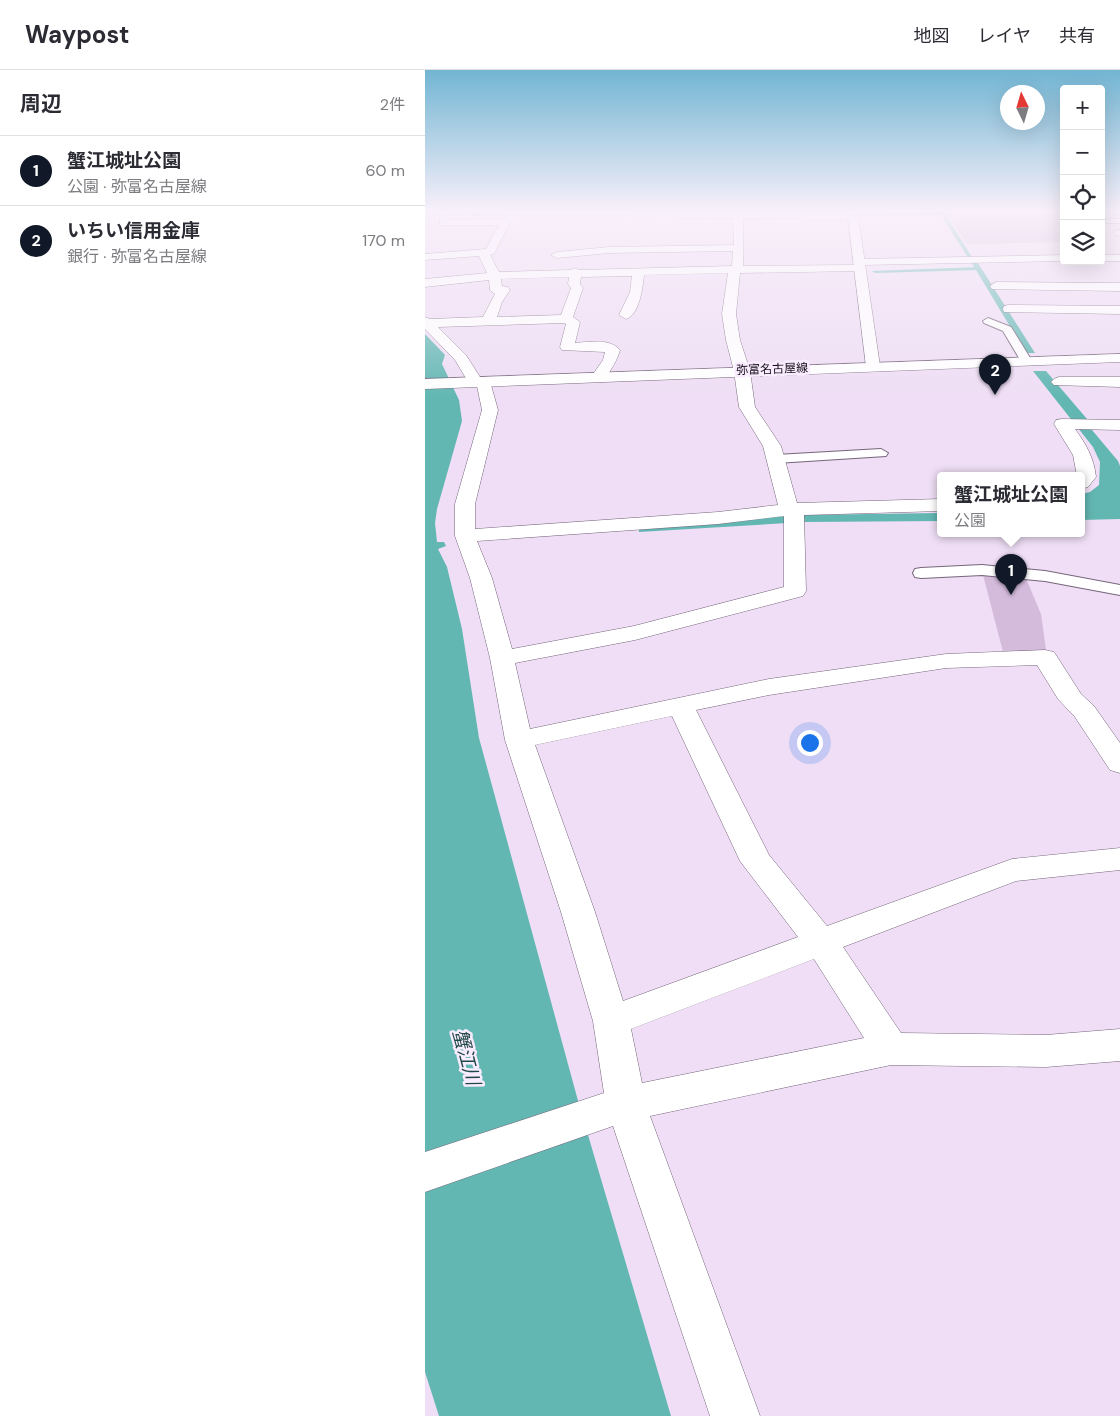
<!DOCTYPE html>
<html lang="ja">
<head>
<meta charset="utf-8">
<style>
  body { margin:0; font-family:"DM Sans","Noto Sans JP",sans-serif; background:#f7f7f7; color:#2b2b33 }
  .controls { position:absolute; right:15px; top:15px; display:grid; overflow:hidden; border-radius:5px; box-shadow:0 5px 20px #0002 }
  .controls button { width:45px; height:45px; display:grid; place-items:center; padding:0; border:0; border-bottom:1px solid #e1e1e2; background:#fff; color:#2b2b33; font:25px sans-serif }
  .compass { position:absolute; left:575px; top:15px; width:45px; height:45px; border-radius:50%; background:#fff; box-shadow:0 5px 20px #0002; rotate:355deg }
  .you { position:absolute; left:384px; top:672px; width:18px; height:18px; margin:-12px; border:4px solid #fff; border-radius:50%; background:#1a73e8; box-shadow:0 0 0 8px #1a73e833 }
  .badge { display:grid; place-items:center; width:32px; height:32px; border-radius:50%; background:#111827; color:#fff; font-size:16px; font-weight:700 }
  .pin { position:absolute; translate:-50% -41px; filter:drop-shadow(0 1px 2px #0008) }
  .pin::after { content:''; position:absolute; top:26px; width:18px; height:15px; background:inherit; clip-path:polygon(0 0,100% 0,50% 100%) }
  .popup { position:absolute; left:512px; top:402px; width:148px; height:65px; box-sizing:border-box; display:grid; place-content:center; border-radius:5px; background:#fff; filter:drop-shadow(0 1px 4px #0005); font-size:16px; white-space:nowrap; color:#7c7c81 }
  .popup b { font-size:19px; color:#2b2b33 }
  .popup::after { content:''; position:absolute; left:50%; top:100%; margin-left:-10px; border:10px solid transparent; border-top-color:#fff }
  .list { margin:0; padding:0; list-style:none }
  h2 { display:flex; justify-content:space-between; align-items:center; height:65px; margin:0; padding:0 20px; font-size:21px }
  h2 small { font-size:16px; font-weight:400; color:#7c7c81 }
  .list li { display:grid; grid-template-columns:32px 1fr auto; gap:15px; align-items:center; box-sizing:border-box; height:70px; padding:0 20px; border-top:1px solid #e1e1e2 }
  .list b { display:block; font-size:19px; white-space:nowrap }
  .list p { margin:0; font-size:16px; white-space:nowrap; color:#7c7c81 }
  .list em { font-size:16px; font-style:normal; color:#7c7c81 }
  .icon { flex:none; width:28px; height:28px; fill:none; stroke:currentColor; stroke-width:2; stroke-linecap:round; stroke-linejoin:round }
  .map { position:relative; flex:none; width:695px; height:1346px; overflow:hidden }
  header { display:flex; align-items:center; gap:30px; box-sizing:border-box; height:70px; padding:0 25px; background:#fff; border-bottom:1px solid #e1e1e2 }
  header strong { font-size:24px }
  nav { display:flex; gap:28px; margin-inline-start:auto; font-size:18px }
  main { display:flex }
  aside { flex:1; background:#fff }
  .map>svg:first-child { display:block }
  .built { fill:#e4cfec }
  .green { fill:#d4bbdc }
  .water { fill:#62b7b3 }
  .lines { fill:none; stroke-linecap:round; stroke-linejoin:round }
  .stream { fill:#62b7b3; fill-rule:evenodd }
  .lane-casing { stroke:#75667a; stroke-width:2 }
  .street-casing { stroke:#75667a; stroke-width:1 }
  .secondary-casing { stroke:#75667a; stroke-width:1 }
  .primary-casing { stroke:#75667a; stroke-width:1 }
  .lane { fill:#fff; fill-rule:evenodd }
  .street { fill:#fff; fill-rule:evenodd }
  .secondary { fill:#fff; fill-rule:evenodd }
  .primary { fill:#fff; fill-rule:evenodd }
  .labels { text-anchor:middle; stroke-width:5; stroke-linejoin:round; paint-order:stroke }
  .far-street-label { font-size:12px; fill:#161018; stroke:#faecff }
  .near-water-label { font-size:19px; font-style:italic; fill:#204846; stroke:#faecff }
</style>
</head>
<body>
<header>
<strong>Waypost</strong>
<nav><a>地図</a><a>レイヤ</a><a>共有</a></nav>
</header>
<main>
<aside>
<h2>周辺<small>2件</small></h2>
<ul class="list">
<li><span class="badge">1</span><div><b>蟹江城址公園</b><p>公園 · 弥富名古屋線</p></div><em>60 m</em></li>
<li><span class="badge">2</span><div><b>いちい信用金庫</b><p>銀行 · 弥富名古屋線</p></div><em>170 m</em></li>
</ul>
</aside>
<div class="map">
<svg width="695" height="1346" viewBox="0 0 695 1346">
  <rect width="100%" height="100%" fill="#efdef5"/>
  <!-- built -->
  <path class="built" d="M130,139H306V143L127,142Z"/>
  <!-- green -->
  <g class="green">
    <path d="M518,139H639V172L542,174Z"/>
    <path d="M557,501L600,506L616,544L621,580L578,582Z"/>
  </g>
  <!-- water -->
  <g class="water">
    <path d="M545,190H551L610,283H601Z"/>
    <path d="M0,264L20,285L17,294L34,330L37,351L12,439L10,453L12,472H19L21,476L13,479L22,497L37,559L54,668L155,1038L246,1346H14L0,1302Z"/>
    <path d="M608,301H621L662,349L667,360L693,391L695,396V449L656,450V424L665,422L674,415L675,392L668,377Z"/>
    <path d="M516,443V451L379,452L214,462V457L376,445Z"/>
  </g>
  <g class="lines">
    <!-- stream -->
    <g class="stream">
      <path d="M45,139H49L47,142L49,144L79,145L48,146L42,142Z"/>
      <path d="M512,139H516L520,143L548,189H544L516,145L441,144L514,143Z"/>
      <path d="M553,197L555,200L450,203L447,201Z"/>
    </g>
    <defs>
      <g id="lane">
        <rect x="681" y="149" width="14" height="4"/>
        <path d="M563,248L586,257L607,291L605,293H597L578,261L559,253L558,251Z"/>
        <path d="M456,379L463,383L461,386L351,393L344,389L351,385Z"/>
        <path d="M557,495L620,501L695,515V525L620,511L557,505L496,508L490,507L488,503L490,499L496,498Z"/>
      </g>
      <g id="street">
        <path d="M14,139H24V150L78,149L89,139H99L97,141L308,142V139H318V142L427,143L432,146L427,149L318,148V196L430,195L427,192L433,189L639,185V191L437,195L440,198L434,201L315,203L311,244L315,270L325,301L330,337L356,376L372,433L516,429V441L379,445L381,521L378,526L210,570L90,593L105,659L344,609L521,584L620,580L629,582L656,624L669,636L695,673V703L685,700L650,647L633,629L612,595L521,598L344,625L271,640L344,785L402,856L587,789L695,778V800L591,811L418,877L476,963L621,965L695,959V991L621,997L466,995L225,1046L335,1346H285L188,1056L0,1122V1082L179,1023L168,951L136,842L80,670L65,588L45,508L30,466V434L57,340L52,316L45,315L30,290L0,259V247L5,249L58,247L70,224L65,220L64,210L0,217V209L62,203L54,186L0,190V184L61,179L74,155H15ZM92,147L308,148L309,175L184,177L132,182L126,185L132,188L184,183L308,181L307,196L154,200L150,198L145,200L74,202L65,185L69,184L85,153ZM303,203L297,244L301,270L309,301L314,337L338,376L353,435L293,442L50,459V434L73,340L64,308L55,307L41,285L13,257L139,253L141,254L135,277L137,280L180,282L178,290L166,307L169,310H179C186,300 192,291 195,280C185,268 164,272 150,273L155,252L148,247L158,218L155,214L156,207L207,206L205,222L194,245L201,249C214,246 218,217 219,205ZM144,207L143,214L146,218L136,245L72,247L77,232L85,220L83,217L77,216L76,209ZM359,446V517L209,556L87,579L67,508L52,471L293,454ZM247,646L315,791L373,867L198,931L170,842L110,675ZM389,889L439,968L217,1013L206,959Z"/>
        <path d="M695,160V166L690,165L689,163L690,161Z"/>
        <rect x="676" y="185" width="19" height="6"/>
        <path d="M571,212L695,213V221L567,219L565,216Z"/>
        <path d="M584,235L695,236V244L579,242L578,239L579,236Z"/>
        <path d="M634,307H695V317L629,315L626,312L629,309Z"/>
        <path d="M637,349L695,350V360L650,359C661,374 669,388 671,407L663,417L656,419V406H652L648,385L629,354L631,350Z"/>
      </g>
      <path id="secondary" d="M422,139H432L455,296L453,299H443L441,296Z"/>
      <path id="primary" d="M695,284V292L0,319V309Z"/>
    </defs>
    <!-- lane casing -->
    <use href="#lane" class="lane-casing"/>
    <!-- street casing -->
    <use href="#street" class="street-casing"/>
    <!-- secondary casing -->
    <use href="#secondary" class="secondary-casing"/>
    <!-- primary casing -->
    <use href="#primary" class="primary-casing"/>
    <!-- lane -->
    <use href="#lane" class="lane"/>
    <!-- street -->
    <use href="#street" class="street"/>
    <!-- secondary -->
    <use href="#secondary" class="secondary"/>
    <!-- primary -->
    <use href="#primary" class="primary"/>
  </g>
  <!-- sky -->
  <linearGradient id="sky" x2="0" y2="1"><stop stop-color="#72b5d3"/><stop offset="0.43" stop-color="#f8f0fa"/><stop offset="1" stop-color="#f8f0fa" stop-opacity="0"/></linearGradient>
  <rect width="695" height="327" fill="url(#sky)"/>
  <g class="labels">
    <!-- far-street labels -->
    <g class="far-street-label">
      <text transform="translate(347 299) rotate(-2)" y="4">弥富名古屋線</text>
    </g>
    <!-- near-water labels -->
    <g class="near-water-label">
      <text transform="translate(42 987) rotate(75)" y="7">蟹江川</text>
    </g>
  </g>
</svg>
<div class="controls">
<button>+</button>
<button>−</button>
<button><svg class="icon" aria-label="locate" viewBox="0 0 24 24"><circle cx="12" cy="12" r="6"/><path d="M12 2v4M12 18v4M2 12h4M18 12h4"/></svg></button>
<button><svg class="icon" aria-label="layers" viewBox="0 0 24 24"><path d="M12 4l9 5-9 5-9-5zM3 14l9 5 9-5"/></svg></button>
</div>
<svg class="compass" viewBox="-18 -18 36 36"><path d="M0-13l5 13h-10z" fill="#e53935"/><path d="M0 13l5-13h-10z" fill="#7c7c81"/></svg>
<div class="you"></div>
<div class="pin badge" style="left:586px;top:525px">1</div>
<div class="popup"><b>蟹江城址公園</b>公園</div>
<div class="pin badge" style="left:570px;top:325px">2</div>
</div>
</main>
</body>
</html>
